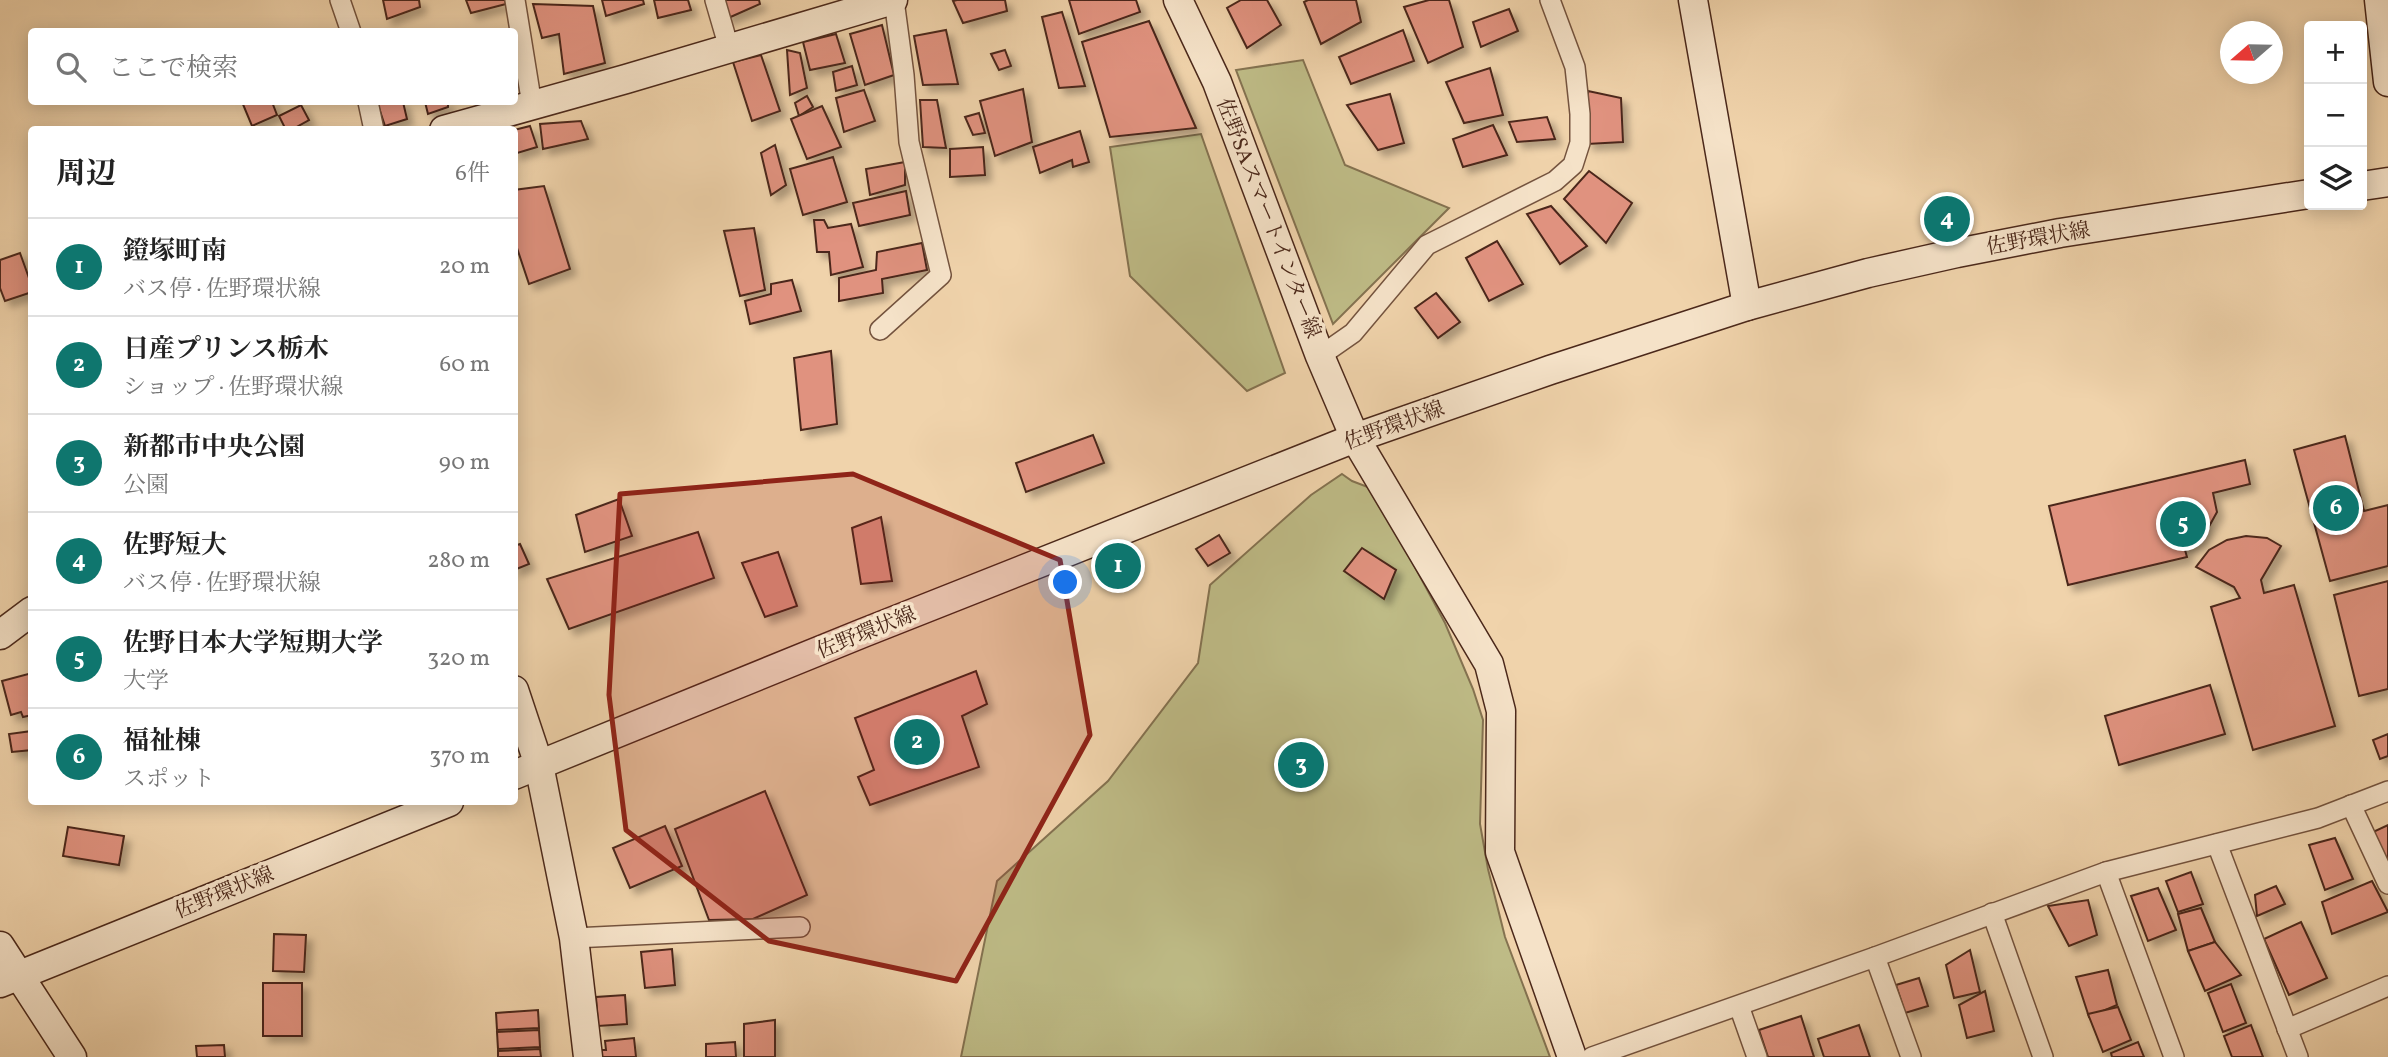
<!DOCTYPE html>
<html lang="ja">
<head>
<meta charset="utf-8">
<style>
  body { margin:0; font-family:Vollkorn,"Noto Serif JP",serif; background:#f2f2f2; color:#222 }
  .controls { position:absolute; right:21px; top:21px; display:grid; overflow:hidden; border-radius:7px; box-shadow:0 4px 18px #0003 }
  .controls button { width:63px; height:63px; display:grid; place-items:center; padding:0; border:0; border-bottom:2px solid #e0e0e0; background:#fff; color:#222; font:35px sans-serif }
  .compass { position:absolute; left:2220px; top:21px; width:63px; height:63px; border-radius:50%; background:#fff; box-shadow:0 4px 18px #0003; rotate:250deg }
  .you { position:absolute; left:1066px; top:583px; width:24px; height:24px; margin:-18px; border:5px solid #fff; border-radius:50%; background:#1a73e8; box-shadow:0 0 0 10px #1a73e833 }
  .badge { display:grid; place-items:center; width:46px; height:46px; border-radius:50%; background:#0f766e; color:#fff; font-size:23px; font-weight:700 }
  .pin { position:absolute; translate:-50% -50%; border:4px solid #fff; box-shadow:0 2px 7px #0006 }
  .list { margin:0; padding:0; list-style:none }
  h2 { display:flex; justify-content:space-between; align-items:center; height:91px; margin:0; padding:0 28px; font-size:30px }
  h2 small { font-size:23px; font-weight:400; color:#767676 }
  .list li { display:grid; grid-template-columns:46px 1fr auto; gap:21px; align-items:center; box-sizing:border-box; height:98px; padding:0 28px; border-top:2px solid #e0e0e0 }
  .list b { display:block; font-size:26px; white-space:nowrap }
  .list p { margin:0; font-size:23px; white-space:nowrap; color:#767676 }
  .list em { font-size:23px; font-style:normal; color:#767676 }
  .icon { flex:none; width:38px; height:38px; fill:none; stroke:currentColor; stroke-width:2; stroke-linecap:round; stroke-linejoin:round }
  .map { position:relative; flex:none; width:2388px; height:1057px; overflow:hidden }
  .search { position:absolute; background:#fff; box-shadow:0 4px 18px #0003; left:28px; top:28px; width:490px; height:77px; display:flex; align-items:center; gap:18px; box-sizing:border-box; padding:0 24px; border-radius:7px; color:#767676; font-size:26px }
  .panel { position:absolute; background:#fff; box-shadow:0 4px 18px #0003; left:28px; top:126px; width:490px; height:679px; border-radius:7px }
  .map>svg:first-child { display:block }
  .green { fill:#bebb86; stroke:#847250; stroke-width:2 }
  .building { fill:#e0927f; stroke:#4b281a; stroke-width:2; filter:url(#shadow) }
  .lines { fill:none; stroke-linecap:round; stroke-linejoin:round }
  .street-casing { stroke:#74533e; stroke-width:22 }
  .secondary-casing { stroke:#4b281a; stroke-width:31 }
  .street { stroke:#f5e2c8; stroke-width:19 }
  .secondary { stroke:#f5e2c8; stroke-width:28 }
  .marked { fill:#8f2418; fill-opacity:0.2; stroke:#8f2418; stroke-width:5; stroke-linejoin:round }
  .labels { text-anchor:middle; stroke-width:7; stroke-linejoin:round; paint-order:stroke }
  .street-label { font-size:21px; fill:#4b281a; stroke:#f5e2c8 }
</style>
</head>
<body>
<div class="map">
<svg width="2388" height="1057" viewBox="0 0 2388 1057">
  <defs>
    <filter id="shadow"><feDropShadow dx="6" dy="6" stdDeviation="3.5" flood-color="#0004"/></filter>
  </defs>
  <rect width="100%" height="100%" fill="#f0d3ab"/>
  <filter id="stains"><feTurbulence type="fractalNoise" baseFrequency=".00286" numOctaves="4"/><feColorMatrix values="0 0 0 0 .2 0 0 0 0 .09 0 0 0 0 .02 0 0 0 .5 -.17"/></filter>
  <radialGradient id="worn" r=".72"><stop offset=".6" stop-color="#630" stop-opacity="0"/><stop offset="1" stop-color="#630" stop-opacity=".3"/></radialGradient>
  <!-- green -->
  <g class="green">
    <path d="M1303,60L1345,165L1449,208L1333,324L1236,70Z"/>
    <path d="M1201,134L1285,373L1247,391L1130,276L1110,147Z"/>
    <path d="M1342,474L1352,481L1373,489L1445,623L1473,689L1483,720L1480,824L1488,869L1505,937L1550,1057H961L997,881L1108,781L1198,663L1210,585L1311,495Z"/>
  </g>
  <!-- building -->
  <g class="building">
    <path d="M383,0H419L420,7L387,19Z"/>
    <path d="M466,0H505L506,4L471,13Z"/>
    <path d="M602,0H643L644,4L606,16Z"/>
    <path d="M654,0H688L691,10L658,18Z"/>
    <path d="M722,0H759L760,4L726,19Z"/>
    <path d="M957,0H1005L1007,11L963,23L953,1Z"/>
    <path d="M1069,0H1136L1140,12L1079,34Z"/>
    <path d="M1241,0H1267L1281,25L1247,48L1227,8Z"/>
    <path d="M1308,0H1356L1361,22L1321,44L1304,2Z"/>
    <path d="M1429,0H1449L1463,47L1428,63L1404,7Z"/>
    <path d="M533,4L593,6L605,63L564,74L559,34L542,38Z"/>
    <path d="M1509,9L1518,31L1481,47L1473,22Z"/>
    <path d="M1062,12L1085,86L1059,88L1042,17Z"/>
    <path d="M1149,21L1196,128L1110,137L1082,42Z"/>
    <path d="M882,25L894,75L865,85L850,34Z"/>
    <path d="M946,30L958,84L923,85L914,36Z"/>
    <path d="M1403,30L1414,61L1351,84L1339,57Z"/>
    <path d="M836,34L845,63L810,70L803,42Z"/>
    <path d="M787,50L800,53L807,88L790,95Z"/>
    <path d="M1005,50L1011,66L999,70L991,54Z"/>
    <path d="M761,55L780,111L752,121L733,62Z"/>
    <path d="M852,66L857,85L836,91L833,72Z"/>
    <path d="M1490,68L1503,115L1464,123L1446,82Z"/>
    <path d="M1023,89L1032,142L995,156L980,101Z"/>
    <path d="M864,90L875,121L844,132L836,98Z"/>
    <path d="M1588,91L1621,98L1623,142L1587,144Z"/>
    <path d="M1390,94L1404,143L1378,150L1347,105Z"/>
    <path d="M807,96L813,107L799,116L795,103Z"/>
    <path d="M920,100H937L946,148L923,147Z"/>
    <path d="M242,102H272L277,115L252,126Z"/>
    <path d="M377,102H403L407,119L385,126Z"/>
    <path d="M425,102H448V107L428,114Z"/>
    <path d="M301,105L309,120L291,130H286L279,116Z"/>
    <path d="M822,106L841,147L807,159L791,119Z"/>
    <path d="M979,113L985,133L973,135L965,117Z"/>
    <path d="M1547,117L1555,139L1517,142L1509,122Z"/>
    <path d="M581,121L588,139L543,149L540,124Z"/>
    <path d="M1493,125L1507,155L1463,167L1453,139Z"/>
    <path d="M530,126L537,147L514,154V130Z"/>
    <path d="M1080,131L1089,162L1073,167L1072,160L1040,173L1033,147Z"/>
    <path d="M775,145L786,185L771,195L761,153Z"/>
    <path d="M983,147L985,175L950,177V149Z"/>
    <path d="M833,157L847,202L803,215L790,169Z"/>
    <path d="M905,162V185L870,195L866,169Z"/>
    <path d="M1589,171L1632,203L1606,243L1564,199Z"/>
    <path d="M544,186L570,269L529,284L514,239V190Z"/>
    <path d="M906,191L910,215L859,226L853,203Z"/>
    <path d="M1551,206L1587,246L1560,264L1527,214Z"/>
    <path d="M814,220H824L828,228L851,224L863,267L831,275L829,252H817Z"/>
    <path d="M754,228L765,290L740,296L724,231Z"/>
    <path d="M1497,241L1523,284L1489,301L1466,258Z"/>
    <path d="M922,243L927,270L882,279L883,293L839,301V278L876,270L877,252Z"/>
    <path d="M20,253L29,278L32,277V292L5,301L0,288V260Z"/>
    <path d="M792,280L801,311L750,324L745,301L771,294V284Z"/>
    <path d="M1436,293L1460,322L1438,338L1415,308Z"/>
    <path d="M831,351L837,424L801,430L794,358Z"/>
    <path d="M1093,435L1104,463L1026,492L1016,463Z"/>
    <path d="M2345,436L2364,511L2388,505V566L2330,581L2294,450Z"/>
    <path d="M2245,460L2250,484L2213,493L2217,512L2201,541L2185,550L2187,557L2068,585L2049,506Z"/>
    <path d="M619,499L632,536L585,552L576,515Z"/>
    <path d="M881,517L892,581L861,584L852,528Z"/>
    <path d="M698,532L714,578L569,629L547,579Z"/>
    <path d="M1219,535L1230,553L1208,566L1196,549Z"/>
    <path d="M2246,536L2267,538L2281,546L2261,580L2264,593L2294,585L2335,726L2253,750L2211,607L2240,598L2234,587L2196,567L2209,550L2227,540Z"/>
    <path d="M520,544L529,564L514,570V546Z"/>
    <path d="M1362,548L1396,570L1384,599L1344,571Z"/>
    <path d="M778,552L797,606L765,617L742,563Z"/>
    <path d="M2388,581V689L2359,696L2334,595Z"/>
    <path d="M976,671L987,704L962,716L979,767L870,805L858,777L874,770L855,718Z"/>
    <path d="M32,673V715L23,717L21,712L11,715L2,681Z"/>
    <path d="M2210,685L2225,734L2119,765L2105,716Z"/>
    <path d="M32,731V750L12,752L9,734Z"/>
    <path d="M2388,734V756L2380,759L2373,740Z"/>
    <path d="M765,791L807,895L753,919L709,920L675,829Z"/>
    <path d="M2388,825V859L2386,860L2373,832Z"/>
    <path d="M665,826L682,866L630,888L613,848Z"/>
    <path d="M68,827L124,836L119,865L63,856Z"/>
    <path d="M2335,838L2353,879L2325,890L2309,845Z"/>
    <path d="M2191,872L2203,904L2178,912L2166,881Z"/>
    <path d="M2372,881L2388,912L2332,934L2322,902Z"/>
    <path d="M2276,886L2285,904L2257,916L2255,895Z"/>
    <path d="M2158,888L2176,930L2148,941L2131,896Z"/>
    <path d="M2088,900L2097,935L2069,946L2048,906Z"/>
    <path d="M2201,908L2215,942L2188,951L2178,914Z"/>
    <path d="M2301,922L2327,978L2289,995L2264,939Z"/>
    <path d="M274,934L306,935L304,972L273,971Z"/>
    <path d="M2215,942L2241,975L2205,991L2188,951Z"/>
    <path d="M672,949L675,985L645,988L641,952Z"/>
    <path d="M1970,950L1980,992L1954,998L1946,965Z"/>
    <path d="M2108,970L2117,1005L2089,1017L2076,977Z"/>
    <path d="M1919,978L1928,1006L1905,1013L1896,985Z"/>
    <rect x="263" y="983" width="39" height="53"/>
    <path d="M2231,984L2246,1023L2223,1032L2208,993Z"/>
    <path d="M1985,991L1994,1031L1967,1038L1959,1005Z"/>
    <path d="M625,995L627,1024L598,1026L596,997Z"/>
    <path d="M2118,1007L2131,1040L2103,1052L2088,1014Z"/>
    <path d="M538,1010L539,1028L497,1030L496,1013Z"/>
    <path d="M1801,1016L1814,1057H1768L1759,1030Z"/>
    <path d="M775,1020V1057H744V1024Z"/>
    <path d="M1859,1025L1870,1057H1824L1818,1039Z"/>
    <path d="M2251,1025L2263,1057H2232L2224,1036Z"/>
    <path d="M539,1030L540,1047L498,1049L497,1032Z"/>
    <path d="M634,1038L636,1057H601L600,1050H606L605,1041Z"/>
    <path d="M735,1042L736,1057H706V1044Z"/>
    <path d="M2138,1042L2144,1057H2112L2111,1053Z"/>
    <path d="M224,1045L225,1057H197L196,1046Z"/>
    <path d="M540,1049L541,1057H498V1051Z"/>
  </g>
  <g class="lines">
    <defs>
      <g id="street">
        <path d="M340,0L351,32"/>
        <path d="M515,0L532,105"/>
        <path d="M715,0L729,48"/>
        <path d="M368,102L374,130"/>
        <path d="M880,330L941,275L909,142L904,75L894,0"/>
        <path d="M1320,356L1353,333L1427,245L1555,181L1573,165L1580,143V114L1575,67L1550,0"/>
        <path d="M2351,805L2388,884"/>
        <path d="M2217,844L2298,1057"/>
        <path d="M2106,872L2174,1057"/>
        <path d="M1992,913L2043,1057"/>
        <path d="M574,938L800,927"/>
        <path d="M1875,957L1911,1057"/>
        <path d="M1739,1006L1757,1057"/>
        <path d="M2287,1029L2388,986"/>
        <path d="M1592,1057L1875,957L2106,872L2318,818L2388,791"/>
      </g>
      <g id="secondary">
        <path d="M1178,0L1217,82L1320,356L1355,438L1489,664L1501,711L1500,852L1572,1057"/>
        <path d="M1693,0L1747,306"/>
        <path d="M2379,0L2388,82"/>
        <path d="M444,130L626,79L893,0"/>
        <path d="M2362,186L2388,182"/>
        <path d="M0,635L32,611"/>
        <path d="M514,690L539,765L574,938L588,1057"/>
        <path d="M514,775L863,633L1355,438L1550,370L1747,306L1868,273L1957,253L2060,233L2309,194"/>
        <path d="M0,946L72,1057"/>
        <path d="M0,983L449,802"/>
      </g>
    </defs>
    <!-- street casing -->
    <use href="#street" class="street-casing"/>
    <!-- secondary casing -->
    <use href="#secondary" class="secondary-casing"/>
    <!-- street -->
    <use href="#street" class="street"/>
    <!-- secondary -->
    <use href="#secondary" class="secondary"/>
  </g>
  <!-- marked area -->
  <path class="marked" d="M853,474L1060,560L1090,735L956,981L769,941L626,830L609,695L620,494Z"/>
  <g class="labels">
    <!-- street labels -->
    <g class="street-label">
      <text transform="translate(1269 218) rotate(69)" y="7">佐野SAスマートインター線</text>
      <text transform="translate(2038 238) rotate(-10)" y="7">佐野環状線</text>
      <text transform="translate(1394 425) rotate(-20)" y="7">佐野環状線</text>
      <text transform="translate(866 632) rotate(-22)" y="7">佐野環状線</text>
      <text transform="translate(224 892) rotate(-22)" y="7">佐野環状線</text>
    </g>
  </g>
  <rect width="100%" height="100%" filter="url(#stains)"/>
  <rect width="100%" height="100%" fill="url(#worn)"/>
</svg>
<div class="controls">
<button>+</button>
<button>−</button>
<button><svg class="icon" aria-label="layers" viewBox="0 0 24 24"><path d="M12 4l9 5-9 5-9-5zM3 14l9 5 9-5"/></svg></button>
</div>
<svg class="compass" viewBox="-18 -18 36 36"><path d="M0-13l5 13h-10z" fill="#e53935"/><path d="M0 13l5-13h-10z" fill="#767676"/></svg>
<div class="you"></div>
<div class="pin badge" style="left:1118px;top:566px">1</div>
<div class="pin badge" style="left:917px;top:742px">2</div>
<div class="pin badge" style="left:1301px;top:765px">3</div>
<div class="pin badge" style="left:1947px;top:219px">4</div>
<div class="pin badge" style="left:2183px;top:524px">5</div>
<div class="pin badge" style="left:2336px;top:508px">6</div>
<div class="search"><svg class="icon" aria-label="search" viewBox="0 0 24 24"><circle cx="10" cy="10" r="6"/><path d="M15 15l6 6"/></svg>ここで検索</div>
<section class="panel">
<h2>周辺<small>6件</small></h2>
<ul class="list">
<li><span class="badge">1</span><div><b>鐙塚町南</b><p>バス停 · 佐野環状線</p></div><em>20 m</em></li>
<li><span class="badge">2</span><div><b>日産プリンス栃木</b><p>ショップ · 佐野環状線</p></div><em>60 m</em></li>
<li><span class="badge">3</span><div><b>新都市中央公園</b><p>公園</p></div><em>90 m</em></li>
<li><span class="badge">4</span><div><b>佐野短大</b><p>バス停 · 佐野環状線</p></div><em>280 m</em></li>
<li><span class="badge">5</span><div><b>佐野日本大学短期大学</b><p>大学</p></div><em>320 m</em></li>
<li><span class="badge">6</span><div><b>福祉棟</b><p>スポット</p></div><em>370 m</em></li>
</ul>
</section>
</div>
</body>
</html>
